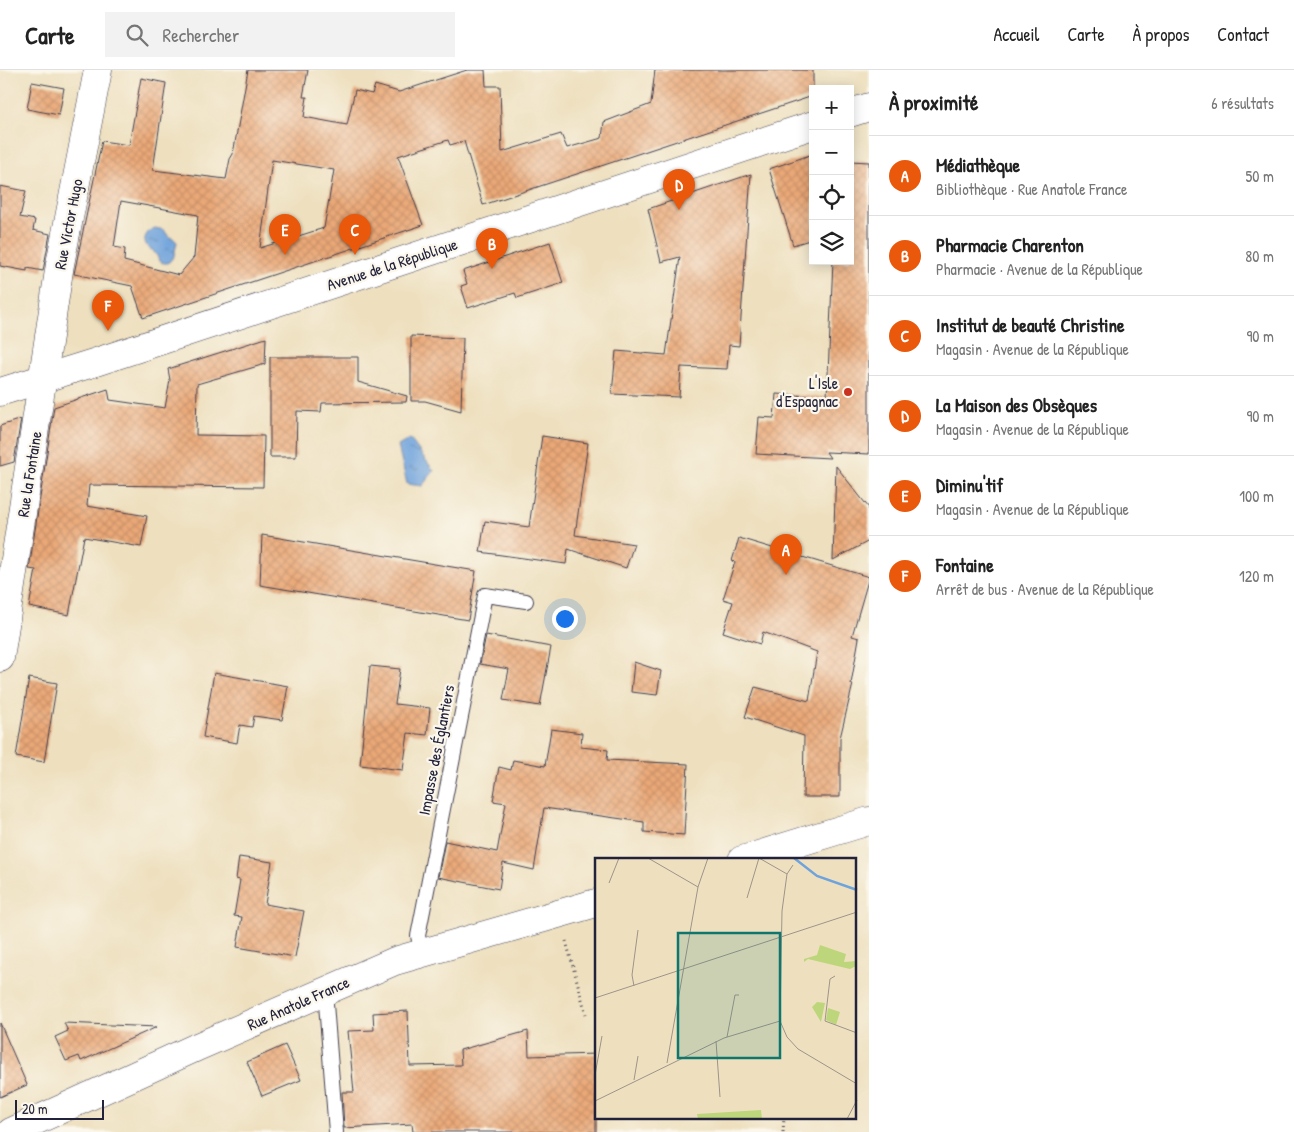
<!DOCTYPE html>
<html lang="fr">
<head>
<meta charset="utf-8">
<style>
  body { margin:0; font-family:"Patrick Hand",sans-serif; background:#f2f2f2; color:#222 }
  .controls { position:absolute; right:15px; top:15px; display:grid; overflow:hidden; border-radius:0px; box-shadow:0 2px 12px #0003 }
  .controls button { width:45px; height:45px; display:grid; place-items:center; padding:0; border:0; border-bottom:1px solid #e0e0e0; background:#fff; color:#222; font:25px sans-serif }
  .scale { position:absolute; left:15px; bottom:12px; width:89px; box-sizing:border-box; padding-left:5px; border:2px solid #22223b; border-top:0; font-size:14px; line-height:18px; white-space:nowrap; color:#22223b; -webkit-text-stroke:4px #fbf7ec; paint-order:stroke }
  .you { position:absolute; left:564px; top:548px; width:18px; height:18px; margin:-12px; border:4px solid #fff; border-radius:50%; background:#1a73e8; box-shadow:0 0 0 8px #1a73e833 }
  .badge { display:grid; place-items:center; width:32px; height:32px; border-radius:50%; background:#ea580c; color:#fff; font-size:16px; font-weight:700 }
  .pin { position:absolute; translate:-50% -41px; filter:drop-shadow(0 1px 2px #0008) }
  .pin::after { content:''; position:absolute; top:26px; width:18px; height:15px; background:inherit; clip-path:polygon(0 0,100% 0,50% 100%) }
  .list { margin:0; padding:0; list-style:none }
  h2 { display:flex; justify-content:space-between; align-items:center; height:65px; margin:0; padding:0 20px; font-size:21px }
  h2 small { font-size:16px; font-weight:400; color:#767676 }
  .list li { display:grid; grid-template-columns:32px 1fr auto; gap:15px; align-items:center; box-sizing:border-box; height:80px; padding:0 20px; border-top:1px solid #e0e0e0 }
  .list b { display:block; font-size:19px; white-space:nowrap }
  .list p { margin:0; font-size:16px; white-space:nowrap; color:#767676 }
  .list em { font-size:16px; font-style:normal; color:#767676 }
  .icon { flex:none; width:28px; height:28px; fill:none; stroke:currentColor; stroke-width:2; stroke-linecap:round; stroke-linejoin:round }
  .map { position:relative; flex:none; width:869px; height:1062px; overflow:hidden }
  header { display:flex; align-items:center; gap:30px; box-sizing:border-box; height:70px; padding:0 25px; background:#fff; border-bottom:1px solid #e0e0e0 }
  header strong { font-size:24px }
  nav { display:flex; gap:28px; margin-inline-start:auto; font-size:18px }
  .search { width:350px; height:45px; background:#f2f2f2; display:flex; align-items:center; gap:12px; box-sizing:border-box; padding:0 18px; border-radius:0px; color:#767676; font-size:19px }
  main { display:flex }
  aside { flex:1; background:#fff }
  .map>svg:first-child { display:block }
  .water { fill:url(#water-ripples); stroke:#48628b }
  .building { fill:url(#building-cross-hatch); fill-rule:evenodd }
  .lines { fill:none; stroke-linecap:round; stroke-linejoin:round }
  .lane-casing { stroke:#413e4f; stroke-width:16 }
  .street-casing { stroke:#413e4f; stroke-width:29 }
  .secondary-casing { stroke:#413e4f; stroke-width:29 }
  .path { stroke:#413e4f; stroke-width:3; stroke-dasharray:1 4; stroke-linecap:butt }
  .lane { stroke:#fff; stroke-width:14 }
  .street { stroke:#fff; stroke-width:28 }
  .secondary { stroke:#fff; stroke-width:28 }
  .poi-dot { fill:#c8321e; stroke:#fbf7ec; stroke-width:2 }
  .labels { text-anchor:middle; stroke-width:4.5; stroke-linejoin:round; paint-order:stroke }
  .street-label { font-size:16px; fill:#22223b; stroke:#fbf7ec }
  .poi-label { font-size:16px; fill:#22223b; stroke:#fbf7ec; text-anchor:end }
  .inset-river { fill:none; stroke:#6fa3db; stroke-width:2.5 }
  .inset-road { fill:none; stroke:#9c948a; stroke-width:1 }
  .view { fill:#0f766e; fill-opacity:0.15; stroke:#0f766e; stroke-width:2.5 }
  .inset-edge { fill:none; stroke:#22223b; stroke-width:2.5 }
</style>
</head>
<body>
<header>
<strong>Carte</strong>
<div class="search"><svg class="icon" aria-label="search" viewBox="0 0 24 24"><circle cx="10" cy="10" r="6"/><path d="M15 15l6 6"/></svg>Rechercher</div>
<nav><a>Accueil</a><a>Carte</a><a>À propos</a><a>Contact</a></nav>
</header>
<main>
<div class="map">
<svg width="869" height="1062" viewBox="0 0 869 1062">
  <defs>
    <pattern id="water-ripples" width="26" height="14" patternUnits="userSpaceOnUse" patternTransform="scale(1.25)"><rect width="26" height="14" fill="#6fa3db"/><path d="M2 4q2-2 4 0t4 0M15 11q2-2 4 0t4 0" fill="none" stroke="#5b84b3"/></pattern>
    <pattern id="building-cross-hatch" width="8" height="8" patternUnits="userSpaceOnUse" patternTransform="scale(1.25)"><rect width="8" height="8" fill="#eaa877"/><path d="M0 0l8 8M0 8l8-8" fill="none" stroke="#c89068"/></pattern>
  </defs>
  <rect width="100%" height="100%" fill="#fbf7ec"/>
  <filter id="ink" filterUnits="userSpaceOnUse"><feTurbulence type="fractalNoise" baseFrequency=".02" numOctaves="2"/><feDisplacementMap in="SourceGraphic" scale="10" xChannelSelector="R" yChannelSelector="G"/><feConvolveMatrix kernelMatrix="1 2 1 2 8 2 1 2 1" color-interpolation-filters="sRGB"/></filter>
  <filter id="wash" filterUnits="userSpaceOnUse"><feTurbulence type="fractalNoise" baseFrequency=".0096" numOctaves="4" result="noise"/><feDisplacementMap in="SourceGraphic" scale="20" xChannelSelector="R" yChannelSelector="G"/><feGaussianBlur stdDeviation="1.12" result="paint"/><feColorMatrix in="noise" values="0 0 0 0 0 0 0 0 0 0 0 0 0 0 0 0 0 1.4 0 .05"/><feComposite in="paint" operator="in"/></filter>
  <g filter="url(#wash)">
    <rect width="100%" height="100%" fill="#eee0bf"/>
    <!-- water -->
    <g class="water">
      <path d="M155,158L164,160L169,167L173,168L177,172L174,186L168,193C157,194 160,188 154,182C150,177 152,182 148,177C141,169 147,161 155,158Z"/>
      <path d="M410,369L434,401L422,416L407,414L398,376Z"/>
    </g>
    <g id="blocks">
      <!-- building -->
      <g class="building">
        <path d="M248,0H308L303,27H307L304,47L347,55L355,20L372,24L375,15L399,22L467,0H485L486,16H500L502,82L561,64L567,78L602,68L604,52L651,34L655,0H813V26L483,135L464,71L450,75L448,70L398,86L423,155L143,248L132,216L74,204L102,71L129,75L141,8L166,13L153,100L226,109L230,89L233,84ZM272,90L334,100L324,158L260,178ZM121,131L198,145L194,187L179,205L124,191L125,179L114,177Z"/>
        <path d="M32,12L64,18L59,45L27,39Z"/>
        <path d="M813,84V169L793,175L769,99Z"/>
        <path d="M850,91L869,92V384L826,382L830,388L756,384L759,347L774,348L776,324L827,327L833,191H850Z"/>
        <path d="M751,104L739,276L729,275L727,299L681,297L679,327L612,324L616,281L666,285L680,187L661,192L648,139Z"/>
        <path d="M0,116L26,121L20,147L35,150L33,160L50,164L43,201L27,198V201L0,196Z"/>
        <path d="M550,172L563,213L517,228L515,223L468,238L461,216L467,214L463,201Z"/>
        <path d="M411,266L463,268L461,341L425,331H411Z"/>
        <path d="M266,268L265,294L197,314L196,365L264,366L263,417L89,415L87,436L147,446L141,477L84,467L69,545L29,537L36,500L29,499L54,337L108,319L110,330L165,338L170,310L168,299Z"/>
        <path d="M270,287H358V312L407,326L406,332L322,333L321,342L297,341L296,387H270Z"/>
        <path d="M21,349L14,392L0,396V356Z"/>
        <path d="M542,366L588,373L575,465L634,474L626,498L568,479L566,494L480,482L485,451L529,457Z"/>
        <path d="M836,396L869,438V471L833,490Z"/>
        <path d="M262,465L476,501L468,550L260,515Z"/>
        <path d="M739,468L869,507L852,566L859,568L851,614H853L840,668V727H803L804,666L745,647L755,617L809,631L817,582L763,562L760,574L723,562L733,532L723,529L735,492L732,491Z"/>
        <path d="M486,565L551,577L540,636L503,630L509,599L480,594Z"/>
        <path d="M634,592L661,601L657,625L631,622Z"/>
        <path d="M370,596L400,599L395,634L430,638L427,665L408,663L403,700L360,695Z"/>
        <path d="M214,603L288,616L282,650L254,646L252,657L240,655L237,673L203,667Z"/>
        <path d="M29,608L57,613L44,692L16,687Z"/>
        <path d="M551,659L582,663L581,677L608,680L607,690L688,694L684,765L644,762V752L544,738L534,800L503,793L499,819L438,807L445,771L497,782L506,733L493,731L499,697L511,700L513,690L545,696Z"/>
        <path d="M239,787L272,792L265,834L304,841L295,887L237,877L242,847L234,846L240,810L236,809Z"/>
        <path d="M408,941L410,996L461,995L460,980L528,961L529,986L596,984V1062H413L412,1054L344,1058L342,1022H354L348,961L374,960L373,943Z"/>
        <path d="M0,953L27,1015L0,1027Z"/>
        <path d="M64,953L157,957L81,991L79,986L66,991L55,967L68,961Z"/>
        <path d="M285,975L301,1010L262,1026L247,992Z"/>
      </g>
    </g>
  </g>
  <g filter="url(#ink)">
    <use href="#blocks" fill-opacity="0" stroke="#413e4f" stroke-width="1"/>
    <g class="lines">
      <defs>
        <g id="lane">
          <path d="M422,883L418,866L485,525L526,531"/>
          <path d="M325,921L336,1062"/>
        </g>
        <g id="street">
          <path d="M0,588L60,194L98,0"/>
          <path d="M742,790L869,751"/>
          <path d="M11,1062L197,977L395,891L596,833"/>
        </g>
        <g id="secondary">
          <path d="M850,43L869,37"/>
          <path d="M0,322L93,293L813,55"/>
        </g>
      </defs>
      <!-- lane casing -->
      <use href="#lane" class="lane-casing"/>
      <!-- street casing -->
      <use href="#street" class="street-casing"/>
      <!-- secondary casing -->
      <use href="#secondary" class="secondary-casing"/>
      <!-- path -->
      <g class="path">
        <path d="M566,871L586,944"/>
        <path d="M783,1062L784,1048"/>
      </g>
      <!-- lane -->
      <use href="#lane" class="lane"/>
      <!-- street -->
      <use href="#street" class="street"/>
      <!-- secondary -->
      <use href="#secondary" class="secondary"/>
    </g>
  </g>
  <!-- markers -->
  <circle class="poi-dot" cx="848" cy="322" r="5"/>
  <g class="labels">
    <!-- street labels -->
    <g class="street-label">
      <text transform="translate(68 154) rotate(-79)" y="6">Rue Victor Hugo</text>
      <text transform="translate(392 194) rotate(-18)" y="6">Avenue de la République</text>
      <text transform="translate(29 404) rotate(-81)" y="6">Rue la Fontaine</text>
      <text transform="translate(436 680) rotate(-79)" y="6">Impasse des Églantiers</text>
      <text transform="translate(298 933) rotate(-24)" y="6">Rue Anatole France</text>
    </g>
    <!-- poi labels -->
    <g class="poi-label">
      <text x="838" y="319">L'Isle<tspan x="838" dy="18">d'Espagnac</tspan></text>
    </g>
  </g>
  <!-- overview -->
  <g transform="translate(595 788)">
    <rect width="261" height="261" fill="#eee0bf"/>
    <path d="M225,87L251,96L249,104L261,103V108L255,111L213,101L209,104V101L222,97ZM222,144L230,145L226,164L217,149ZM233,150L245,154L241,167L231,162Z" fill="#bdd67b"/>
    <path d="M166,252L167,261H103L102,256Z" fill="#bdd67b"/>
    <path class="inset-river" d="M199,0L222,18L262,32"/>
    <path class="inset-road" d="M53,0L103,29L72,205M164,0L192,16M198,7L192,16L187,53L185,163L192,179L203,191L262,226M14,25L24,0M103,29L113,0M152,40L164,0M240,118L235,121L230,163L262,175M39,128L37,117L43,72M0,140L262,54M132,179L140,137H144M121,183L125,239M0,217L7,178M39,222L43,198M0,243L129,180L185,163M252,261L262,242"/>
    <path class="view" d="M83,75H185V200H83Z"/>
    <rect width="261" height="261" class="inset-edge"/>
  </g>
</svg>
<div class="controls">
<button>+</button>
<button>−</button>
<button><svg class="icon" aria-label="locate" viewBox="0 0 24 24"><circle cx="12" cy="12" r="6"/><path d="M12 2v4M12 18v4M2 12h4M18 12h4"/></svg></button>
<button><svg class="icon" aria-label="layers" viewBox="0 0 24 24"><path d="M12 4l9 5-9 5-9-5zM3 14l9 5 9-5"/></svg></button>
</div>
<div class="scale">20 m</div>
<div class="you"></div>
<div class="pin badge" style="left:786px;top:505px">A</div>
<div class="pin badge" style="left:492px;top:199px">B</div>
<div class="pin badge" style="left:355px;top:185px">C</div>
<div class="pin badge" style="left:679px;top:140px">D</div>
<div class="pin badge" style="left:285px;top:185px">E</div>
<div class="pin badge" style="left:108px;top:261px">F</div>
</div>
<aside>
<h2>À proximité<small>6 résultats</small></h2>
<ul class="list">
<li><span class="badge">A</span><div><b>Médiathèque</b><p>Bibliothèque · Rue Anatole France</p></div><em>50 m</em></li>
<li><span class="badge">B</span><div><b>Pharmacie Charenton</b><p>Pharmacie · Avenue de la République</p></div><em>80 m</em></li>
<li><span class="badge">C</span><div><b>Institut de beauté Christine</b><p>Magasin · Avenue de la République</p></div><em>90 m</em></li>
<li><span class="badge">D</span><div><b>La Maison des Obsèques</b><p>Magasin · Avenue de la République</p></div><em>90 m</em></li>
<li><span class="badge">E</span><div><b>Diminu'tif</b><p>Magasin · Avenue de la République</p></div><em>100 m</em></li>
<li><span class="badge">F</span><div><b>Fontaine</b><p>Arrêt de bus · Avenue de la République</p></div><em>120 m</em></li>
</ul>
</aside>
</main>
</body>
</html>
